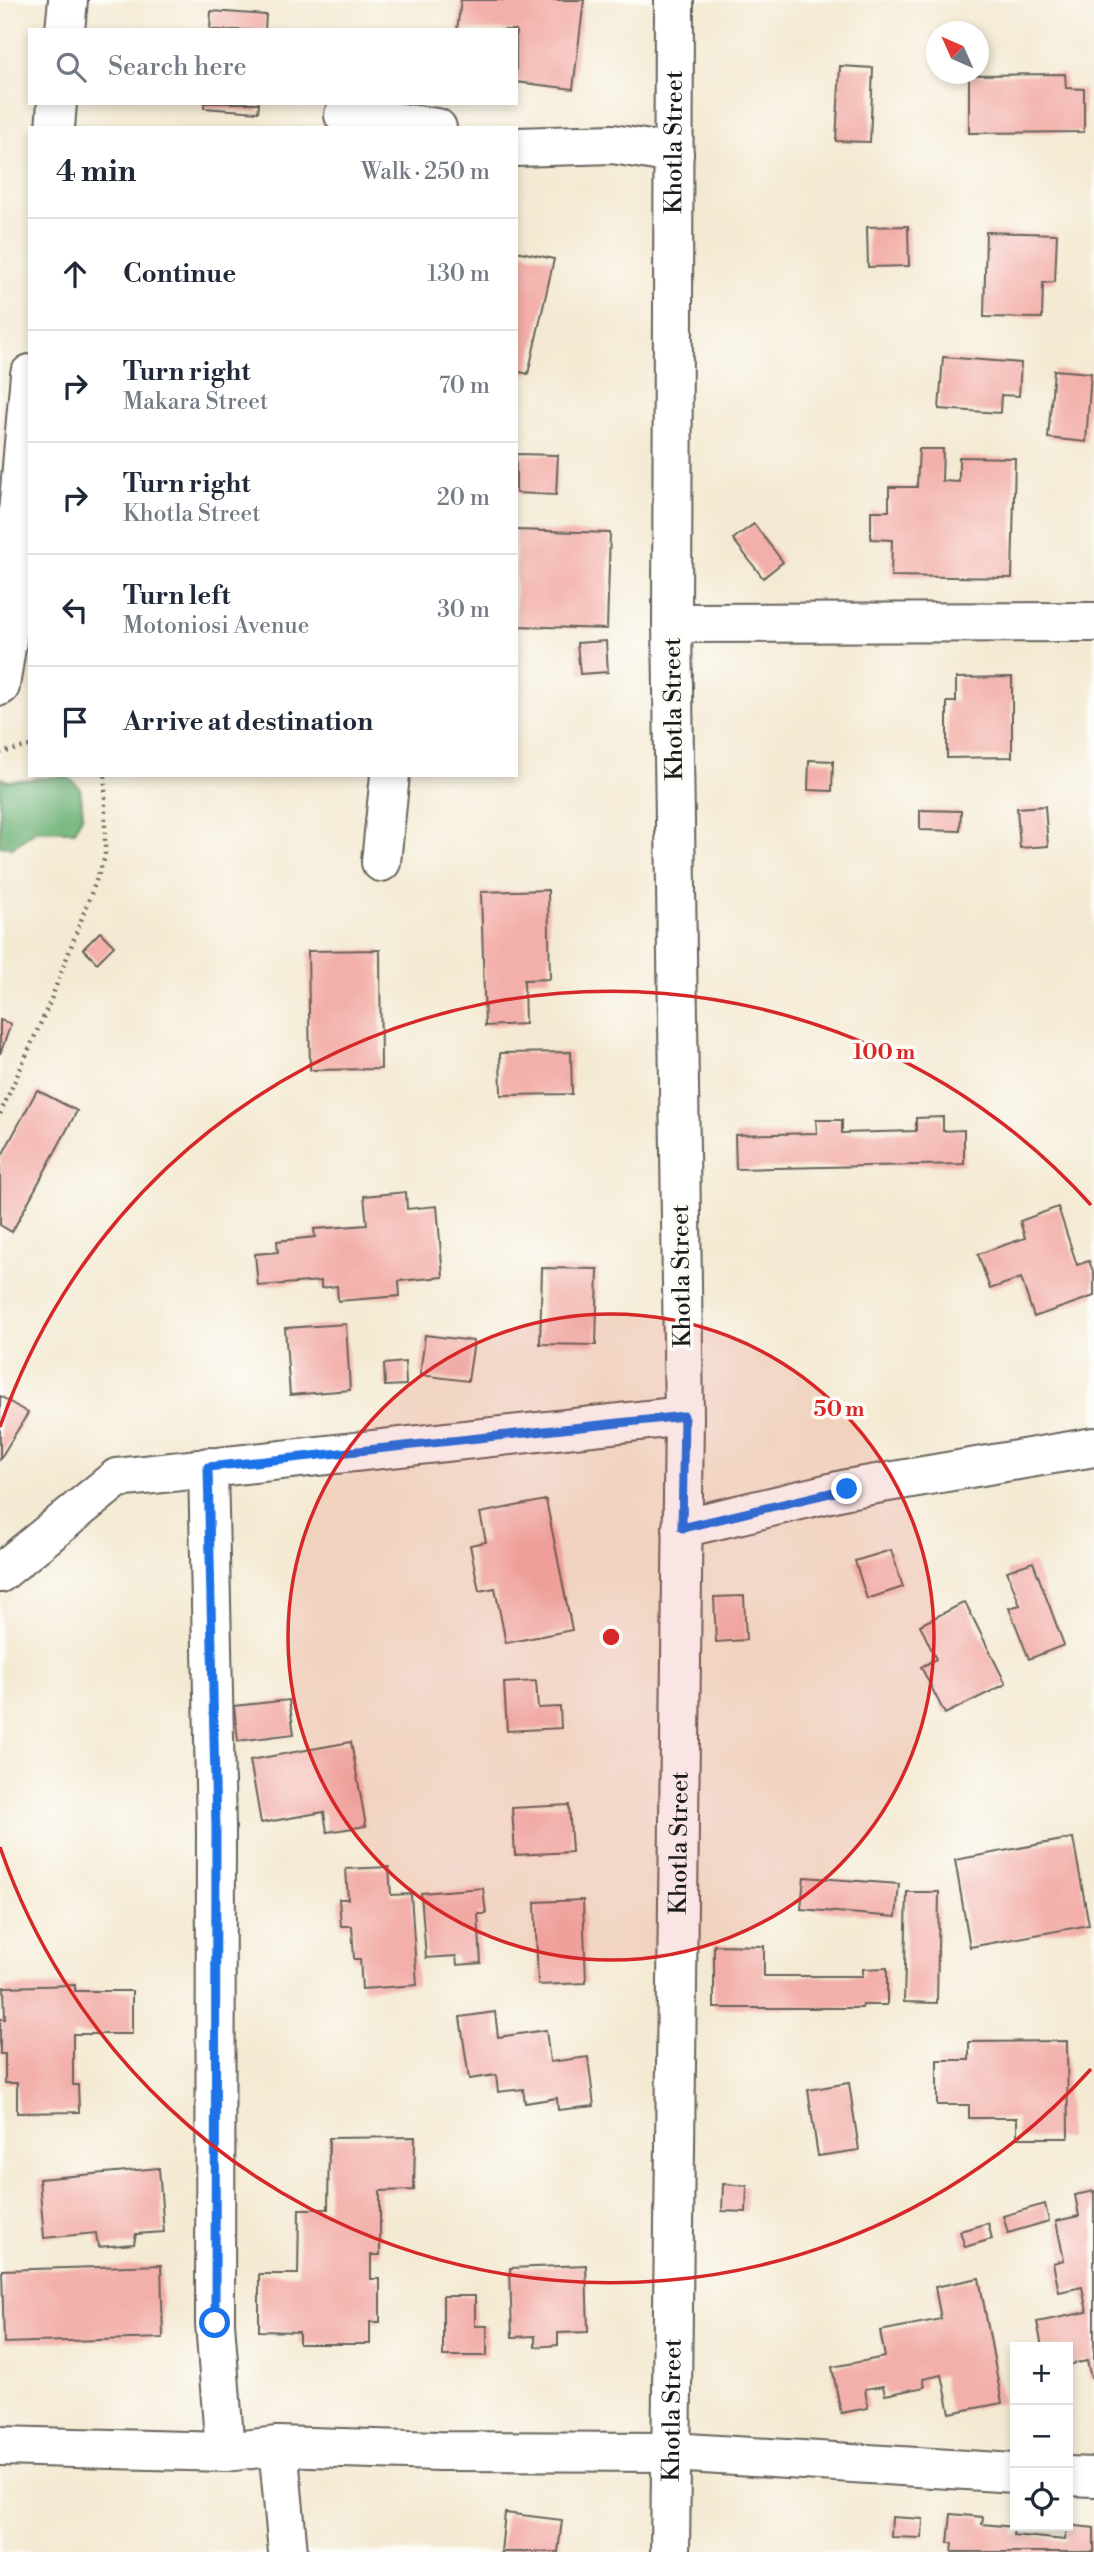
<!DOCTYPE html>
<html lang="en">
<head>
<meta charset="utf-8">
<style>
  body { margin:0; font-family:"Libre Bodoni",serif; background:#f2f2f3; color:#1f2937 }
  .controls { position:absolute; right:21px; bottom:21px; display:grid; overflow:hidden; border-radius:0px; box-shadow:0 4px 10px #0003 }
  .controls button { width:63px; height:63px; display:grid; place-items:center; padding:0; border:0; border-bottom:2px solid #e0e1e3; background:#fff; color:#1f2937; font:35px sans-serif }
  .compass { position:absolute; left:926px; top:21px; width:63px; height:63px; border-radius:50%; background:#fff; box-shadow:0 4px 10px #0003; rotate:315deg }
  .stop { position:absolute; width:21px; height:21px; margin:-16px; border:5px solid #1a73e8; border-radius:50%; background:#fff }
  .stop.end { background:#1a73e8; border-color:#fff; box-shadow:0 2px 7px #0008 }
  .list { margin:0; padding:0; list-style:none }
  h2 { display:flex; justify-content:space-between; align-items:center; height:91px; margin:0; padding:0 28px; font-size:30px }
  h2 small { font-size:23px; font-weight:400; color:#747a83 }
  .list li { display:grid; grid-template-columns:46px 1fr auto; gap:21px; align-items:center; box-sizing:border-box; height:112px; padding:0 28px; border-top:2px solid #e0e1e3 }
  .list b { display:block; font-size:26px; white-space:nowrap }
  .list p { margin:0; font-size:23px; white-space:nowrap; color:#747a83 }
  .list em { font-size:23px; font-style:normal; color:#747a83 }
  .icon { flex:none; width:38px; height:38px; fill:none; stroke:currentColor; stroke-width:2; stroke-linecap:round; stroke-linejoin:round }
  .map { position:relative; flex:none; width:1094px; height:2552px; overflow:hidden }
  .search { position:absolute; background:#fff; box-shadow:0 4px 10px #0003; left:28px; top:28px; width:490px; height:77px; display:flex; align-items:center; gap:18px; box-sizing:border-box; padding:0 24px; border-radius:0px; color:#747a83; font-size:26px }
  .panel { position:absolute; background:#fff; box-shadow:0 4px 10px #0003; left:28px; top:126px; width:490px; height:651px; border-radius:0px }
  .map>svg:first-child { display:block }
  .forest { fill:#6bb075; stroke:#446648; stroke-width:2 }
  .building { fill:#f3afa9 }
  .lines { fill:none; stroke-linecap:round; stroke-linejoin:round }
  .minor-casing { stroke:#68645c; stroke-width:42 }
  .path { stroke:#68645c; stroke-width:4.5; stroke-dasharray:2 5; stroke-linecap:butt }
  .minor { stroke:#fff; stroke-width:38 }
  .route { stroke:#1a73e8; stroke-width:9 }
  .ring { fill:none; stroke:#d62828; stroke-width:3.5 }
  .labels { text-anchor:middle; stroke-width:7; stroke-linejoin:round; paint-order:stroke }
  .street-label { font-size:24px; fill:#1c1c1c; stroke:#fdfcf7 }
  .centre { fill:#d62828; stroke:#fdfcf7; stroke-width:3.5 }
  .ring-label { font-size:21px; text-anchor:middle; font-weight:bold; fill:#d62828; stroke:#fdfcf7; stroke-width:7; stroke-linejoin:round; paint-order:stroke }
</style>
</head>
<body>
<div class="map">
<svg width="1094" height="2552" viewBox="0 0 1094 2552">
  <rect width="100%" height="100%" fill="#fdfcf7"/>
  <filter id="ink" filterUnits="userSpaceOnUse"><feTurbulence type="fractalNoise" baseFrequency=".0143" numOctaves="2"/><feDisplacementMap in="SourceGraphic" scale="14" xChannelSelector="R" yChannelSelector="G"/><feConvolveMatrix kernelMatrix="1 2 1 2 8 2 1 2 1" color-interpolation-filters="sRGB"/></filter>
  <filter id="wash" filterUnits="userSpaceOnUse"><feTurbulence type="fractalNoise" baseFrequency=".00686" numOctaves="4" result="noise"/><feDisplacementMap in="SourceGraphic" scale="28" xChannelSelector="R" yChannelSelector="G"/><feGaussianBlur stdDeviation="1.57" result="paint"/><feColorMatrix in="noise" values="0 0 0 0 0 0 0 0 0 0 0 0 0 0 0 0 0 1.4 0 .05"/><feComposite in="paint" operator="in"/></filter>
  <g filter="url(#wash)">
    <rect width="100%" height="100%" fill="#f4ead3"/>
    <!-- forest -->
    <path class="forest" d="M67,776L80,788L83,814L75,831H35L12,848L0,846V778L8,781Z"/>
    <g id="blocks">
      <!-- building -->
      <g class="building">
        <path d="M461,0H584L573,89L516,82V30H457Z"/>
        <path d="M211,11L266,15L265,30H210Z"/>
        <path d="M840,66L873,68L870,142L836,141Z"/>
        <path d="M1065,74L1066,88L1084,89V132L969,133V75Z"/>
        <path d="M204,103H259L258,112L204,108Z"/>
        <path d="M908,226L909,266L868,267L867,227Z"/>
        <path d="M986,232L1057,234L1055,282L1043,283L1042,318L984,317Z"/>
        <path d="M516,251L554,259L528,374L516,371Z"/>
        <path d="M943,357L1021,363L1019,396L1001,395L1000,413L939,409Z"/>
        <path d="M1054,370L1091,373L1086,442L1048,438Z"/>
        <path d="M919,449H943L942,481L959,482V457L1015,458L1012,578L891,576L892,540L871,539V511H889V487H917Z"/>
        <path d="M516,454L558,455L556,495L516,493Z"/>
        <path d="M754,524L783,562L763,578L733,539Z"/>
        <path d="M516,530L610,533L607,629L516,626Z"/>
        <path d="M606,641L608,672L580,674L577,643Z"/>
        <path d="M1012,677V757L947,758V702H956V678Z"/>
        <path d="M809,760L833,761L832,791L808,790Z"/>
        <path d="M1045,806L1048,846L1020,848L1017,808Z"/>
        <path d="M920,810L961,811L960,831L920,830Z"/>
        <path d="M548,890L550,979L524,980L525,1024L485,1026L481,892Z"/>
        <path d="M100,932L114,946L97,963L83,949Z"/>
        <path d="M380,950L381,1069L310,1070L308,951Z"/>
        <path d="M0,1020L11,1024L0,1054Z"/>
        <path d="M571,1052L572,1094L501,1095L500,1053Z"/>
        <path d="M37,1090L77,1111L12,1232L0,1225V1159Z"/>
        <path d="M943,1117V1131L964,1130V1164L736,1169L735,1135L817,1133L816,1120H842V1133L916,1131V1118Z"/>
        <path d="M406,1192L407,1209L437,1206L443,1277L399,1281L400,1296L338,1301L337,1286L321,1288V1281L258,1286L255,1254L278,1252L277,1241L315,1237L314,1229L367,1225L364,1196Z"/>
        <path d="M1058,1207L1077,1265L1089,1261L1094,1274V1296L1034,1317L1021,1278L990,1289L978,1254L1025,1238L1020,1221Z"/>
        <path d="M542,1268L598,1269L596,1345L540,1344Z"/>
        <path d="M346,1324L350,1390L290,1395L285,1328Z"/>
        <path d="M425,1335L474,1341L468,1381L420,1375Z"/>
        <path d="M405,1362L406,1385L385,1386L384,1364Z"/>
        <path d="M0,1396L28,1413L0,1459Z"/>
        <path d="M546,1500L572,1630L506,1643L495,1588L479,1591L470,1545L486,1542L480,1513Z"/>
        <path d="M891,1550L903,1587L867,1599L855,1561Z"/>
        <path d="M1033,1562L1064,1645L1029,1659L1009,1608L1020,1605L1007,1571Z"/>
        <path d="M744,1596L746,1640L716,1642L714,1597Z"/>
        <path d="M965,1602L1006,1684L945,1714L921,1667L936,1659L920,1625Z"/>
        <path d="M536,1681L538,1708L560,1707L561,1728L507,1731L504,1683Z"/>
        <path d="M289,1700L294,1734L238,1741L234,1706Z"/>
        <path d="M351,1742L366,1826L327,1832L324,1812L261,1823L250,1760Z"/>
        <path d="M569,1805L572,1852L515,1855L512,1808Z"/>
        <path d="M1073,1838L1089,1925L970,1947L955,1860Z"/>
        <path d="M389,1867L391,1895L411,1894L417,1985L362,1989L360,1959H354L352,1926H341L339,1899H348L346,1869Z"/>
        <path d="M804,1877L899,1884L896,1917L801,1909Z"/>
        <path d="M483,1888L486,1914H478L481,1963L457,1965L456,1956L426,1958L421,1893Z"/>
        <path d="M907,1892H939L937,2003L904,2002Z"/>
        <path d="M583,1900L586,1983L538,1985L535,1902Z"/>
        <path d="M714,1945L764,1946V1976H863V1969L887,1968V2005H863L862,2008H714Z"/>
        <path d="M75,1985V1991H132V2034H73V2085H78L79,2112L17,2113V2083H5V2054H0V2019H5L4,1987Z"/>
        <path d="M495,2012L498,2037L546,2030L550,2062L588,2057L594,2106L558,2110L557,2098L525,2103L523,2089L498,2092L496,2075L469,2079L460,2017Z"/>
        <path d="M1067,2041L1068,2138H1017V2118H969V2105H937V2060H969V2042Z"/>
        <path d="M849,2083L859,2150L818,2156L808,2090Z"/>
        <path d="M415,2137L414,2190L380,2191V2255H371V2279H380V2322H370V2344H299V2332L259,2331V2274H298L299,2209H328L329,2138Z"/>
        <path d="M159,2168L164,2232L136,2234L134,2244L98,2247L96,2233L44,2238L39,2179Z"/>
        <path d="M723,2184L747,2186L746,2212L722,2211Z"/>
        <path d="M1094,2191V2378H1091L1087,2361L1068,2365V2347H1042L1037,2322L1087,2312L1082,2287L1059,2292L1053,2263L1064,2260L1056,2221L1079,2216L1075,2195Z"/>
        <path d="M1045,2204L1049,2221L1008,2233L1003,2216Z"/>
        <path d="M988,2223L992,2239L965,2247L960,2231Z"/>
        <path d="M161,2265L163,2338L4,2343L2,2270Z"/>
        <path d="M586,2265L588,2332L558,2333V2345L535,2347V2336L512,2337L510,2268Z"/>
        <path d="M979,2278L1002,2403L950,2413L942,2375L923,2379L925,2387L885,2395L883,2386L865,2389L868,2408L841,2413L832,2367L885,2357L880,2331L941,2319L935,2287Z"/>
        <path d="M443,2296H475V2326H487V2356H443Z"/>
        <path d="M505,2513L562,2520L558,2552H501Z"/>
        <path d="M951,2514L983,2517L982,2524L1014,2527L1013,2535L1065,2540L1068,2525L1094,2528V2552H952L953,2543H948Z"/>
        <path d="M892,2517L923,2519L922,2538L891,2537Z"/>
      </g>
    </g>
  </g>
  <g filter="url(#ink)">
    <use href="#blocks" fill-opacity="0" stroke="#68645c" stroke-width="2"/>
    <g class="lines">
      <defs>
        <g id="minor">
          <path d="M65,30L68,0"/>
          <path d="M344,115L437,128"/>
          <path d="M55,128L57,103"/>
          <path d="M516,147L613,144L674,154"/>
          <path d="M672,623L1094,622"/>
          <path d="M0,686L7,641L30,374"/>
          <path d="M381,862L390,775"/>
          <path d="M208,1467L216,1828L215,2323L225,2452"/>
          <path d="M682,1528L847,1489L1094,1447"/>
          <path d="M0,1573L117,1478L684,1416"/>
          <path d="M0,2446L225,2452L278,2446L439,2451L671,2452L1015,2473"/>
          <path d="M278,2446L288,2552"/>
          <path d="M1068,2476L1094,2477"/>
          <path id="s1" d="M670,2552L684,1416L672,623L674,0"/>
        </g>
      </defs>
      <!-- minor casing -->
      <use href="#minor" class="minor-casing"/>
      <!-- path -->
      <g class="path">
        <path d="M0,753L30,746"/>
        <path d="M0,1114L50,1002L105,857V775"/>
      </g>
      <!-- minor -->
      <use href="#minor" class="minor"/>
    </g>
  </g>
  <g class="lines" filter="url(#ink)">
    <!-- route -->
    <path class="route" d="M215,2323L216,1828L208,1467L684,1416L682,1528L847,1489"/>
  </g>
  <!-- distance rings -->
  <circle cx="611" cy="1637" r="323" fill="#d62828" fill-opacity=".12"/>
  <g class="ring">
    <circle cx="611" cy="1637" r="323"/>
    <path d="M1091 2069A646 646 0 0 1 0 1847M0 1427A646 646 0 0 1 1091 1205"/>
  </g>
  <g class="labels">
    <!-- street labels -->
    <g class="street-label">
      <text dy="8" stroke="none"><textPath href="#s1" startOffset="2410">Khotla Street</textPath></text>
      <text transform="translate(673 709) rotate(-91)" y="8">Khotla Street</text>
      <text transform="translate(681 1276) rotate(-91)" y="8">Khotla Street</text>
      <text dy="8" stroke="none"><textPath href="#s1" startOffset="709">Khotla Street</textPath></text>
      <text dy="8" stroke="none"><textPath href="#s1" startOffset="142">Khotla Street</textPath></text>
    </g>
  </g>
  <circle cx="611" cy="1637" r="10" class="centre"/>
  <g class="ring-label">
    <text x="884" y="1059">100 m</text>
    <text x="839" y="1416">50 m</text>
  </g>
</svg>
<div class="controls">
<button>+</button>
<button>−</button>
<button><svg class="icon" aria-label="locate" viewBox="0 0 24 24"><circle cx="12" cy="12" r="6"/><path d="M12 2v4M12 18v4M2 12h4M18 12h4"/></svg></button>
</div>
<svg class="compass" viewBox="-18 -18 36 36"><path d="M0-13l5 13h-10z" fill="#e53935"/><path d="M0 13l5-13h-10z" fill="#747a83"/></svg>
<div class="stop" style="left:215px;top:2323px"></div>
<div class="stop end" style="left:847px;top:1489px"></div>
<div class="search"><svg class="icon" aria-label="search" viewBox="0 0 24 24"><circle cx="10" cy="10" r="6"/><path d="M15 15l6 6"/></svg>Search here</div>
<section class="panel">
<h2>4 min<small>Walk · 250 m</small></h2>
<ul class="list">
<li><svg class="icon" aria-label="ahead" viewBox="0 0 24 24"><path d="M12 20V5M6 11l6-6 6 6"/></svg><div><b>Continue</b></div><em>130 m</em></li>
<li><svg class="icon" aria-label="right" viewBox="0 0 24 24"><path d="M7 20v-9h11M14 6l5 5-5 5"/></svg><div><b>Turn right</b><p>Makara Street</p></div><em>70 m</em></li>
<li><svg class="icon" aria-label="right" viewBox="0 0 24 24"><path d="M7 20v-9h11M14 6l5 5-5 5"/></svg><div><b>Turn right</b><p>Khotla Street</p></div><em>20 m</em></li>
<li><svg class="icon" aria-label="left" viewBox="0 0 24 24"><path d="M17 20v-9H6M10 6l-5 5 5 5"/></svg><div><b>Turn left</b><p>Motoniosi Avenue</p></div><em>30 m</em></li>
<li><svg class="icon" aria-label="arrive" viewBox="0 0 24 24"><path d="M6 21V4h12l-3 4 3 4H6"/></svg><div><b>Arrive at destination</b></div></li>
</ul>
</section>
</div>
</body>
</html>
